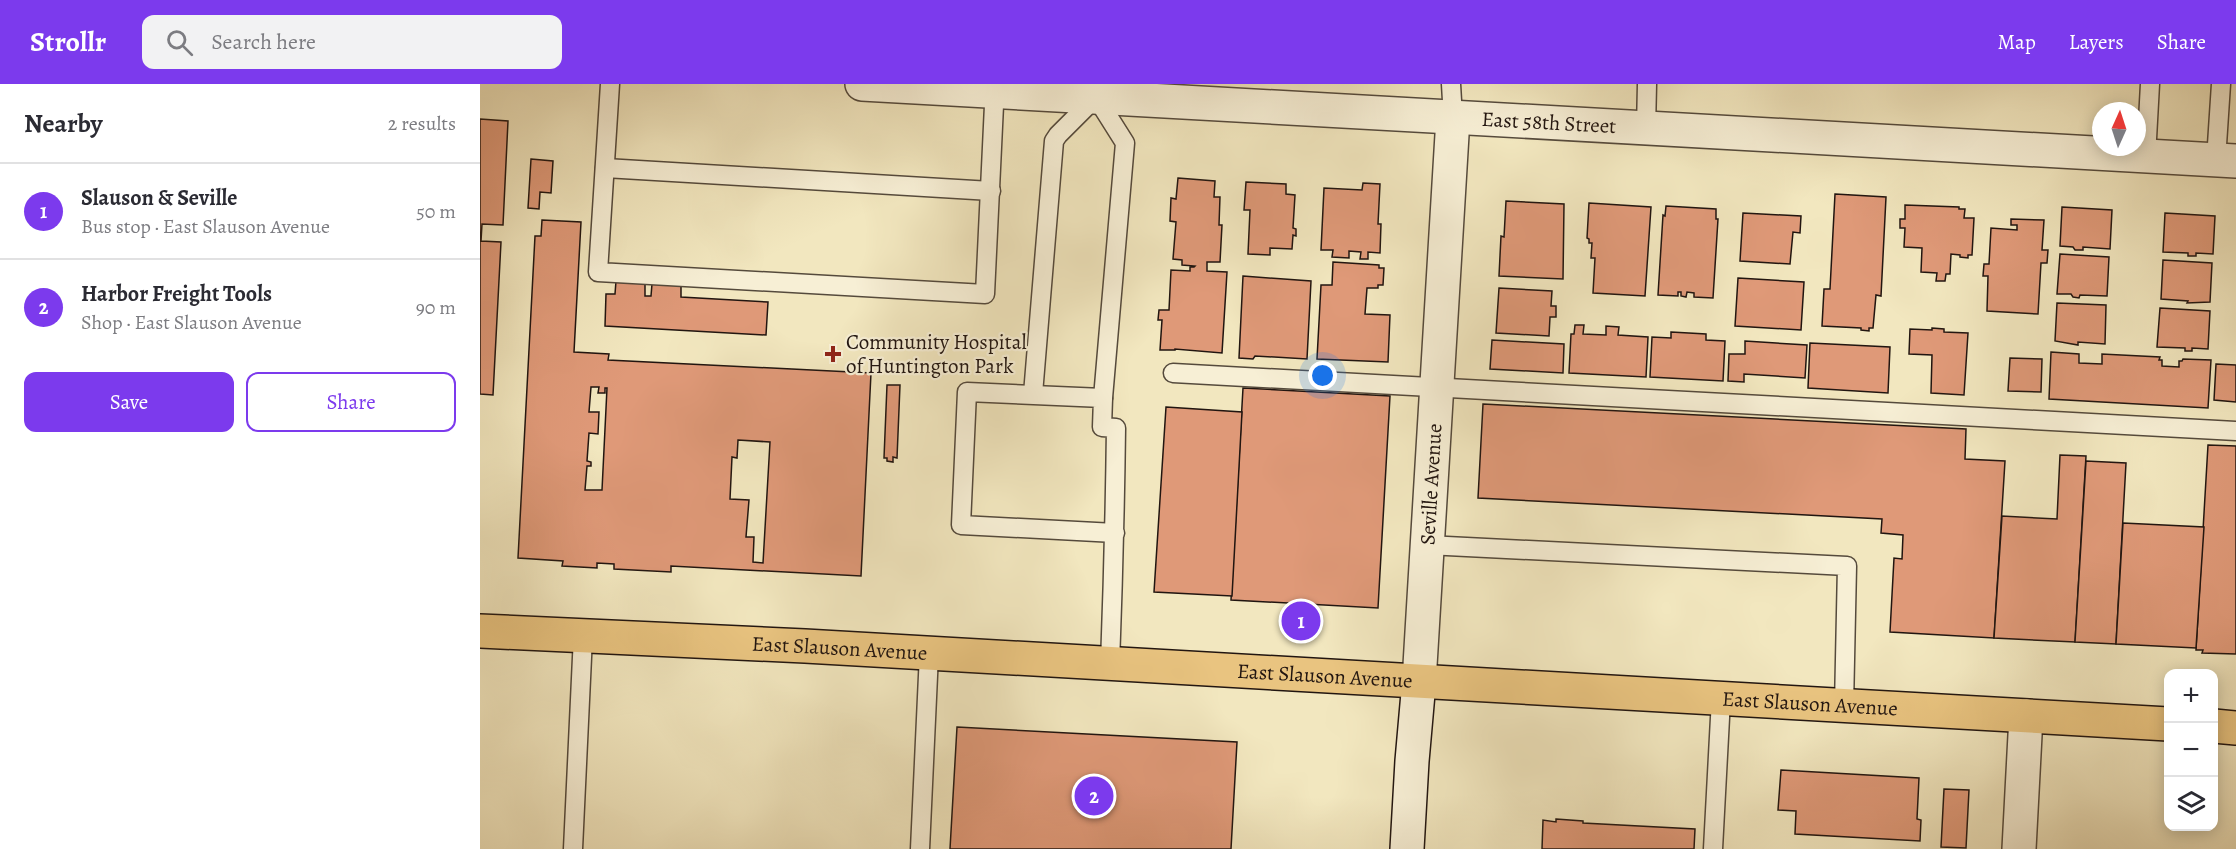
<!DOCTYPE html>
<html lang="en">
<head>
<meta charset="utf-8">
<style>
  body { margin:0; font-family:Alegreya,serif; background:#f2f2f3; color:#2b2b33 }
  .controls { position:absolute; right:18px; bottom:18px; display:grid; overflow:hidden; border-radius:12px; box-shadow:0 3px 15px #0003 }
  .controls button { width:54px; height:54px; display:grid; place-items:center; padding:0; border:0; border-bottom:2px solid #e1e1e2; background:#fff; color:#2b2b33; font:30px sans-serif }
  .compass { position:absolute; left:1612px; top:18px; width:54px; height:54px; border-radius:50%; background:#fff; box-shadow:0 3px 15px #0003; rotate:3deg }
  .you { position:absolute; left:843px; top:292px; width:21px; height:21px; margin:-15px; border:4px solid #fff; border-radius:50%; background:#1a73e8; box-shadow:0 0 0 9px #1a73e833 }
  .badge { display:grid; place-items:center; width:39px; height:39px; border-radius:50%; background:#7c3aed; color:#fff; font-size:20px; font-weight:700 }
  .pin { position:absolute; translate:-50% -50%; border:3px solid #fff; box-shadow:0 2px 6px #0006 }
  .list { margin:0; padding:0; list-style:none }
  h2 { display:flex; justify-content:space-between; align-items:center; height:78px; margin:0; padding:0 24px; font-size:26px }
  h2 small { font-size:20px; font-weight:400; color:#7c7c81 }
  .list li { display:grid; grid-template-columns:39px 1fr auto; gap:18px; align-items:center; box-sizing:border-box; height:96px; padding:0 24px; border-top:2px solid #e1e1e2 }
  .list b { display:block; font-size:22px; white-space:nowrap }
  .list p { margin:0; font-size:20px; white-space:nowrap; color:#7c7c81 }
  .list em { font-size:20px; font-style:normal; color:#7c7c81 }
  .actions { display:flex; gap:12px; padding:18px 24px }
  .actions a { flex:1; padding:14px 0; border:2px solid #7c3aed; border-radius:12px; text-align:center; font-size:21px; color:#7c3aed }
  .actions .main { background:#7c3aed; color:#fff }
  .icon { flex:none; width:33px; height:33px; fill:none; stroke:currentColor; stroke-width:2; stroke-linecap:round; stroke-linejoin:round }
  .map { position:relative; flex:none; width:1756px; height:765px; overflow:hidden }
  header { display:flex; align-items:center; gap:36px; box-sizing:border-box; height:84px; padding:0 30px; background:#7c3aed; color:#fff }
  header strong { font-size:28px }
  nav { display:flex; gap:33px; margin-inline-start:auto; font-size:21px }
  .search { width:420px; height:54px; background:#f2f2f3; display:flex; align-items:center; gap:15px; box-sizing:border-box; padding:0 21px; border-radius:12px; color:#7c7c81; font-size:22px }
  main { display:flex }
  aside { flex:1; background:#fff }
  .map>svg:first-child { display:block }
  .building { fill:#df9978; stroke:#211510; stroke-width:1.5; fill-rule:evenodd }
  .lines { fill:none; stroke-linecap:round; stroke-linejoin:round }
  .lane-casing { stroke:#554a3c; stroke-width:21 }
  .street-casing { stroke:#554a3c; stroke-width:36 }
  .secondary-casing { stroke:#211510; stroke-width:36 }
  .primary-casing { stroke:#211510; stroke-width:36 }
  .lane { stroke:#f7efd5; stroke-width:18 }
  .street { stroke:#f7efd5; stroke-width:33 }
  .secondary { stroke:#f7efd5; stroke-width:33 }
  .primary { stroke:#e9c480; stroke-width:33 }
  .poi-dot { fill:#8f2418; stroke:#f7efd5; stroke-width:2 }
  .labels { text-anchor:middle; stroke-width:4.5; stroke-linejoin:round; paint-order:stroke }
  .street-label { font-size:21px; fill:#211510; stroke:#f7efd5 }
  .poi-label { font-size:21px; fill:#211510; stroke:#f7efd5; text-anchor:start }
</style>
</head>
<body>
<header>
<strong>Strollr</strong>
<div class="search"><svg class="icon" aria-label="search" viewBox="0 0 24 24"><circle cx="10" cy="10" r="6"/><path d="M15 15l6 6"/></svg>Search here</div>
<nav><a>Map</a><a>Layers</a><a>Share</a></nav>
</header>
<main>
<aside>
<h2>Nearby<small>2 results</small></h2>
<ul class="list">
<li><span class="badge">1</span><div><b>Slauson &amp; Seville</b><p>Bus stop · East Slauson Avenue</p></div><em>50 m</em></li>
<li><span class="badge">2</span><div><b>Harbor Freight Tools</b><p>Shop · East Slauson Avenue</p></div><em>90 m</em></li>
</ul>
<div class="actions"><a class="main">Save</a><a>Share</a></div>
</aside>
<div class="map">
<svg width="1756" height="765" viewBox="0 0 1756 765">
  <rect width="100%" height="100%" fill="#f2e7bf"/>
  <filter id="stains"><feTurbulence type="fractalNoise" baseFrequency=".00333" numOctaves="4"/><feColorMatrix values="0 0 0 0 .2 0 0 0 0 .09 0 0 0 0 .02 0 0 0 .5 -.17"/></filter>
  <radialGradient id="worn" r=".72"><stop offset=".6" stop-color="#630" stop-opacity="0"/><stop offset="1" stop-color="#630" stop-opacity=".3"/></radialGradient>
  <!-- building -->
  <g class="building">
    <path d="M0,35L28,37L23,141L2,140L1,157L21,158L13,311L0,310Z"/>
    <path d="M51,75L73,77L71,109L60,108L59,125L48,124Z"/>
    <path d="M698,94L735,97L734,113H740L739,141H742L740,178H727V187L747,188L742,269L695,265V266H680L682,236H678L679,226H689L691,186L710,187V183H714L715,182L702,181V176L693,175L696,138L690,137L691,114L696,115Z"/>
    <path d="M766,98L806,100V110L815,111L813,144L816,145V152L813,151L812,165L790,164V171L768,170L770,126H764Z"/>
    <path d="M883,99L900,100L898,140H901L900,169L888,168V175H880L881,168L869,167V174L852,173L853,166H841L844,104L882,106Z"/>
    <path d="M1355,110L1406,113L1401,212L1396,211L1393,244H1389V247L1381,246V244L1342,242L1344,205H1350Z"/>
    <path d="M1026,117L1084,120L1083,195L1019,192L1021,152L1024,153Z"/>
    <path d="M1109,119L1171,123L1165,212L1113,209L1115,174H1111L1112,159H1109V155L1107,154Z"/>
    <path d="M1425,121L1479,123V125H1485L1484,134H1494L1492,171H1488V174L1480,173V171L1471,170L1470,190H1466L1465,197H1456L1457,189L1441,188L1442,164L1424,163L1425,144H1420V135H1425Z"/>
    <path d="M1186,122L1236,125V135H1238L1233,214L1214,213V209L1207,208L1206,213L1201,212V208H1198V212L1178,211L1183,131L1185,132Z"/>
    <path d="M1582,123L1632,126L1630,165L1603,163V166H1595L1593,163L1580,162Z"/>
    <path d="M1263,129L1321,132L1320,149L1313,148L1310,180L1260,177Z"/>
    <path d="M1685,129L1735,132L1733,170L1716,169V172H1708V169L1683,168Z"/>
    <path d="M1531,135L1564,136L1562,166H1568L1567,179H1561L1558,230L1507,227L1508,192H1503L1504,180H1509L1511,144L1537,146V141H1531Z"/>
    <path d="M62,136L101,138L94,268L129,270L128,276L391,289L381,492L191,482V488L134,485V480L117,479V484L82,482L83,477L38,474L55,152H61ZM111,303H119L118,309H125V304H127L122,406H105L107,382H111V378L107,377L109,349L118,350L119,328H109ZM258,356L290,358L283,479L273,478L274,453H266L269,416L250,415L252,373L257,374Z"/>
    <path d="M1580,170L1629,173L1627,212L1600,211L1599,214L1593,213L1591,210H1577Z"/>
    <path d="M1683,176L1732,179L1730,218L1707,219L1708,217L1681,215Z"/>
    <path d="M853,178L899,181V184H904L903,201H898V204H887L885,230L910,231L908,278L837,275L841,201H852Z"/>
    <path d="M763,192L831,197L827,275L775,272L773,275L759,274Z"/>
    <path d="M1258,194L1324,198L1321,246L1255,242Z"/>
    <path d="M136,197H165V212H171L172,200L201,201V213L288,218L286,251L125,242L126,210H135Z"/>
    <path d="M1019,204L1072,207L1071,222H1076V233H1070L1069,252L1016,249Z"/>
    <path d="M1577,219L1626,221L1625,260L1598,258V261L1575,257Z"/>
    <path d="M1680,224L1730,227L1728,265L1712,264V267H1705V264L1677,263Z"/>
    <path d="M1095,241H1104L1103,250L1126,251V242L1139,243L1138,251L1168,253L1166,293L1089,289L1091,250H1094Z"/>
    <path d="M1452,244L1464,245V248L1488,249L1484,311L1451,309L1452,271L1429,270L1430,245L1452,246Z"/>
    <path d="M1191,248L1226,250V256L1245,257L1243,297L1170,293L1172,253L1191,254Z"/>
    <path d="M1012,256L1084,260L1083,289L1010,285Z"/>
    <path d="M1265,257L1327,261L1325,294L1264,290V298L1248,297L1249,270H1265Z"/>
    <path d="M1330,259L1410,263L1408,309L1328,304Z"/>
    <path d="M1571,268L1599,270V279L1622,280V270L1680,273L1679,276H1682V282L1699,283V277H1702L1703,275L1731,276L1728,324L1569,315Z"/>
    <path d="M1530,274L1562,275L1561,308L1528,307Z"/>
    <path d="M1736,280L1756,281V318L1734,316Z"/>
    <path d="M407,301H420L417,374L413,373V378L407,377V374H404Z"/>
    <path d="M763,304L910,312L898,524L751,516Z"/>
    <path d="M1003,320L1486,345L1485,375L1525,377L1514,554L1410,548L1414,474L1422,475L1423,451L1401,449L1402,435L998,414Z"/>
    <path d="M686,323L762,328L752,512L674,508Z"/>
    <path d="M1728,361L1756,362V570L1722,569L1723,566H1716Z"/>
    <path d="M1580,371L1606,372L1595,558L1514,554L1522,432L1577,435Z"/>
    <path d="M1606,377L1646,379L1636,560L1595,558Z"/>
    <path d="M1643,439L1724,443L1716,564L1636,560Z"/>
    <path d="M477,643L757,658L751,765H470Z"/>
    <path d="M1301,686L1439,694L1437,735L1441,736L1440,757L1315,750L1316,727L1298,726Z"/>
    <path d="M1464,705L1489,706L1486,764L1461,763Z"/>
    <path d="M1076,735L1103,737V739L1215,745L1214,765H1062L1063,736L1076,738Z"/>
  </g>
  <g class="lines">
    <defs>
      <g id="lane">
        <path d="M130,0L118,188L505,210L515,0"/>
        <path d="M971,0L973,34"/>
        <path d="M1166,45L1167,0"/>
        <path d="M1666,73L1670,0"/>
        <path d="M1736,76L1741,0"/>
        <path d="M125,84L511,107"/>
        <path d="M693,289L1756,347"/>
        <path d="M553,310L574,57L578,51L616,13L645,59L623,314"/>
        <path d="M947,461L1367,482L1364,622"/>
        <path d="M630,580C633,501 635,423 636,344L622,343L623,314L487,308L481,441L635,449"/>
        <path d="M93,765L103,552"/>
        <path d="M440,765L449,570"/>
        <path d="M1233,765L1241,615"/>
      </g>
      <g id="street">
        <path id="s1" d="M382,0L1756,77"/>
        <path id="s2" d="M939,598L973,34"/>
        <path d="M1539,765L1546,632"/>
      </g>
      <path id="secondary" d="M927,765L932,677L939,598"/>
      <g id="primary">
        <path id="s3" d="M0,547L325,562L1688,640"/>
        <path d="M1734,642L1756,644"/>
      </g>
    </defs>
    <!-- lane casing -->
    <use href="#lane" class="lane-casing"/>
    <!-- street casing -->
    <use href="#street" class="street-casing"/>
    <!-- secondary casing -->
    <use href="#secondary" class="secondary-casing"/>
    <!-- primary casing -->
    <use href="#primary" class="primary-casing"/>
    <!-- lane -->
    <use href="#lane" class="lane"/>
    <!-- street -->
    <use href="#street" class="street"/>
    <!-- secondary -->
    <use href="#secondary" class="secondary"/>
    <!-- primary -->
    <use href="#primary" class="primary"/>
  </g>
  <!-- markers -->
  <path class="poi-dot" d="M350 261h6v6h6v6h-6v6h-6v-6h-6v-6h6z"/>
  <g class="labels">
    <!-- street labels -->
    <g class="street-label">
      <text dy="7" stroke="none"><textPath href="#s1" startOffset="688">East 58th Street</textPath></text>
      <text dy="7" stroke="none"><textPath href="#s2" startOffset="198">Seville Avenue</textPath></text>
      <text dy="7" stroke="none"><textPath href="#s3" startOffset="360">East Slauson Avenue</textPath></text>
      <text dy="7" stroke="none"><textPath href="#s3" startOffset="846">East Slauson Avenue</textPath></text>
      <text dy="7" stroke="none"><textPath href="#s3" startOffset="1332">East Slauson Avenue</textPath></text>
    </g>
    <!-- poi labels -->
    <g class="poi-label">
      <text x="366" y="265">Community Hospital<tspan x="366" dy="24">of Huntington Park</tspan></text>
    </g>
  </g>
  <rect width="100%" height="100%" filter="url(#stains)"/>
  <rect width="100%" height="100%" fill="url(#worn)"/>
</svg>
<div class="controls">
<button>+</button>
<button>−</button>
<button><svg class="icon" aria-label="layers" viewBox="0 0 24 24"><path d="M12 4l9 5-9 5-9-5zM3 14l9 5 9-5"/></svg></button>
</div>
<svg class="compass" viewBox="-18 -18 36 36"><path d="M0-13l5 13h-10z" fill="#e53935"/><path d="M0 13l5-13h-10z" fill="#7c7c81"/></svg>
<div class="you"></div>
<div class="pin badge" style="left:821px;top:537px">1</div>
<div class="pin badge" style="left:614px;top:712px">2</div>
</div>
</main>
</body>
</html>
